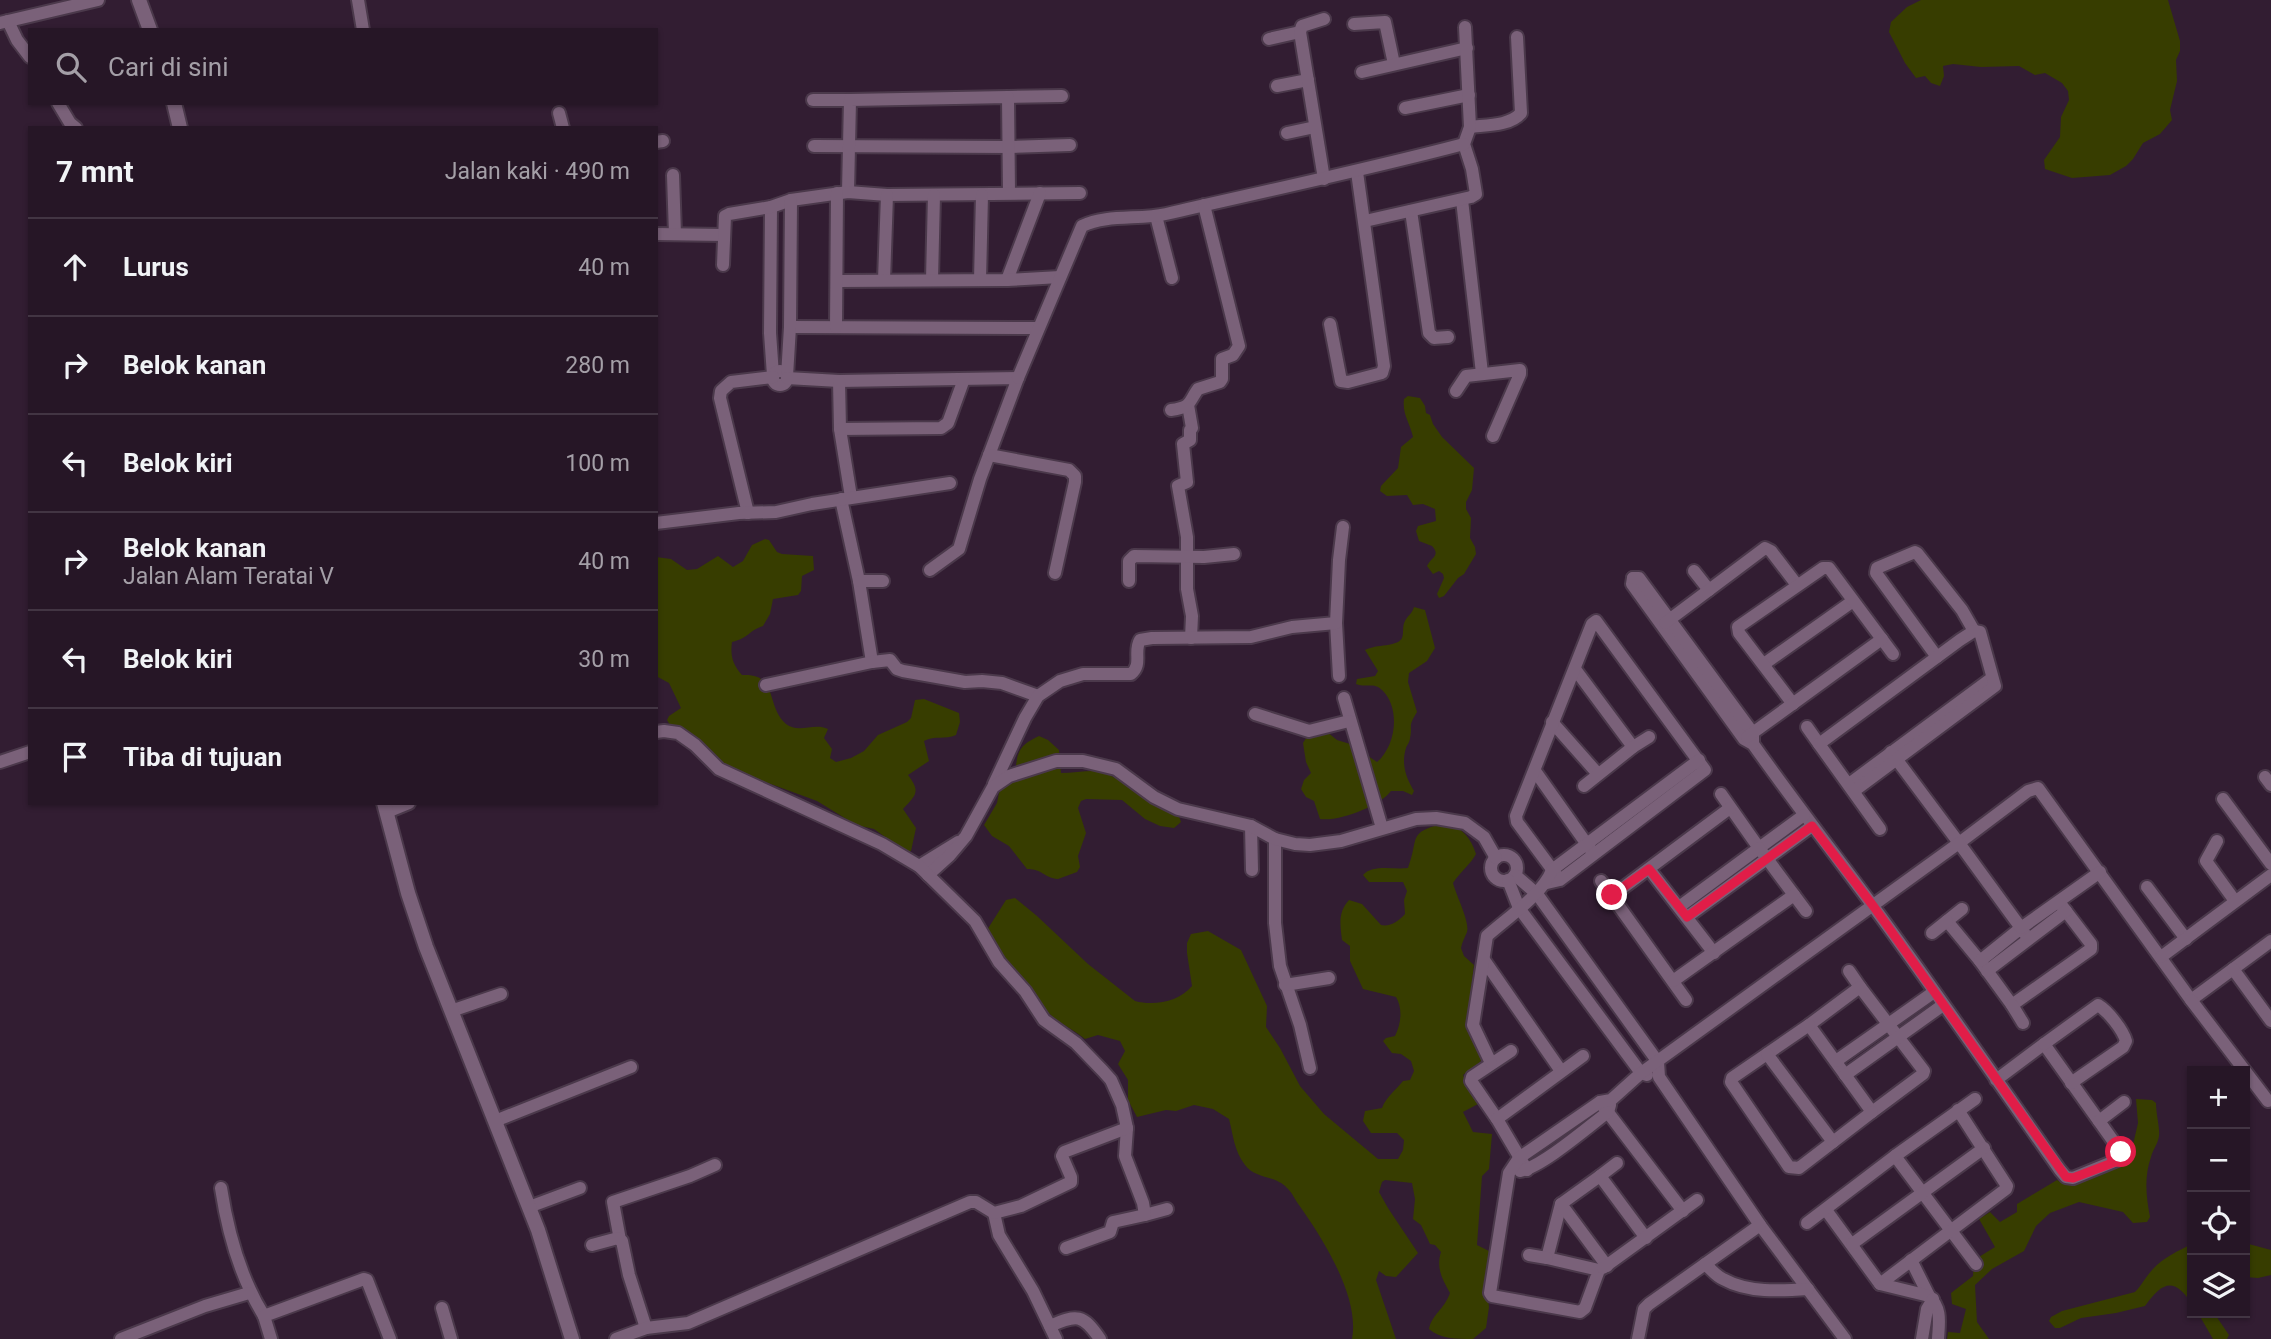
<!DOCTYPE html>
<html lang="id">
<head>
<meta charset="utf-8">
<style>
  body { margin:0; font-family:Roboto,sans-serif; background:#2e1f2e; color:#f1f3f6 }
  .controls { position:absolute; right:21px; bottom:21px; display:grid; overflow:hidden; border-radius:0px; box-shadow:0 2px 5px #0004 }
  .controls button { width:63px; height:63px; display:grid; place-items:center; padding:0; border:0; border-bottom:2px solid #423543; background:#261626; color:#f1f3f6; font:35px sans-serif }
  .stop { position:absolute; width:21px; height:21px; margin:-16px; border:5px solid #e11d48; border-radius:50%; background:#fff }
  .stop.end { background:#e11d48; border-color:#fff; box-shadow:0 2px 7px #0008 }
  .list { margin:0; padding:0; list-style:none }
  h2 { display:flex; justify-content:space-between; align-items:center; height:91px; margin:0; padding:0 28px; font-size:30px }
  h2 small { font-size:23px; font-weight:400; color:#a49fa7 }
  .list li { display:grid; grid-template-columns:46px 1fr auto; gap:21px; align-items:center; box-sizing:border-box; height:98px; padding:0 28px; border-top:2px solid #423543 }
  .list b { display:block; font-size:26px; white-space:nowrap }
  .list p { margin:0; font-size:23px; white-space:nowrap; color:#a49fa7 }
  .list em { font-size:23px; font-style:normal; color:#a49fa7 }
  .icon { flex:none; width:38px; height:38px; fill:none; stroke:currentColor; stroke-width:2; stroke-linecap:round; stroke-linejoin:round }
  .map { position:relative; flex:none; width:2271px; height:1339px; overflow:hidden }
  .search { position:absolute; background:#261626; box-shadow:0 2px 5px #0004; left:28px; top:28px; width:630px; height:77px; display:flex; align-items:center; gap:18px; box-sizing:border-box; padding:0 24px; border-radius:0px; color:#a49fa7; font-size:26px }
  .panel { position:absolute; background:#261626; box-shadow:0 2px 5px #0004; left:28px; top:126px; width:630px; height:679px; border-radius:0px }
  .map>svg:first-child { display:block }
  .green { fill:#373d00 }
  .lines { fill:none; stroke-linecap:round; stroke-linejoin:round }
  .minor-casing { stroke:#4b394b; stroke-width:16 }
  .tertiary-casing { stroke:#4b394b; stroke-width:18 }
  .minor { stroke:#7a6179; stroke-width:12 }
  .tertiary { stroke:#7a6179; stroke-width:14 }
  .route { stroke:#e11d48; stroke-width:9 }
</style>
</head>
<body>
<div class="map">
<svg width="2271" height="1339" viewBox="0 0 2271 1339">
  <rect width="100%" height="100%" fill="#321d32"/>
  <!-- green -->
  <g class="green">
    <path d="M1921,0H2168L2180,41V51L2176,60L2177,81L2170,110L2172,120L2160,134L2143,143L2133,159L2126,166L2110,175L2072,178L2045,169L2044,160L2060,137L2061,117L2069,100L2068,91L2062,83L2045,73L2035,75L2019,66L1981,67L1953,64L1943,66L1944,76L1940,86L1931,83L1925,76L1916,78L1905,63L1889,32L1891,22L1907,7Z"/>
    <path d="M1408,396L1420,398L1425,406L1426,413L1430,415L1433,424L1442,437L1474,468L1472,490L1466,502V509L1471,518L1470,538L1475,547L1476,554L1464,574L1458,578L1444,596L1439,598L1437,594L1444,578L1443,574L1439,571L1433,574L1427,566C1431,557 1441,556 1432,546L1419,541L1416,531L1418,526L1436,521L1435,509L1423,504L1413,505L1407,495L1387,496L1380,491L1381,486L1398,468L1401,447L1413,437C1410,423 1402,414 1404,399Z"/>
    <path d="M765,539L769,540L777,552L782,554L813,556L814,570L802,576L801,591L798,595L773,599L770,614L763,626C748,631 749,638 732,642C730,656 733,665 742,675C779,673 765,705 786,724C799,734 814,722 828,729L824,738L832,749L830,758L836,762L851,758L864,751L878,735L907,722L911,718L915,700L924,699L959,713L960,722L956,735C945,740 935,735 924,741L929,761L908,775C921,792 916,795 903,809L916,828L911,851L906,852L874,829L856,825L817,801L733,770L710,756L688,733L670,725L667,720L669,716L681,708L669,683L656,676V557L671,559L687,570L697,569L718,556L733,567L743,561L752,545Z"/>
    <path d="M1414,607L1425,610L1435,648L1427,661L1409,673L1408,682L1417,712C1407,728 1413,725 1410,738C1410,742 1407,745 1406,748C1401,764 1406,778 1414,791L1412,795L1403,791H1391C1380,806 1339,822 1320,819L1314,801L1306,797L1301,789L1304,780L1311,773L1306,762L1303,743L1308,735L1327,732L1337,740L1350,744L1377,762C1396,746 1401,708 1382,690C1374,682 1365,688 1356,684L1357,679L1375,676L1378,671L1365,650C1376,644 1398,647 1402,638C1404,633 1402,626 1405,621C1408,615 1412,614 1414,607Z"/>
    <path d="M1039,736L1048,740L1059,750L1061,773C1071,773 1083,771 1094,771C1117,773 1132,792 1151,801C1163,807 1178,809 1181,822L1174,828L1160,826L1145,819L1122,800L1086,799L1081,801L1078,808L1086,833L1078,856L1080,867L1077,872L1058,879C1044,878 1043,869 1027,869L1009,846L992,836L984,825L997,803L999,793L1004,785L1015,776C1017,754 1017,746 1039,736Z"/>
    <path d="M1445,823C1462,827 1471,838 1476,854C1470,865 1460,872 1453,883C1456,895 1470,922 1467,932C1465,937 1462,942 1461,948L1464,956L1474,965L1466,1029L1484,1059L1463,1075L1478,1104L1463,1112L1473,1132L1492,1134L1489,1169L1482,1176L1477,1245L1491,1252L1486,1282L1489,1307L1486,1328L1473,1339C1456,1339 1440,1339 1429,1329C1432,1314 1444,1310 1450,1293C1442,1279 1436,1268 1441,1252L1435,1245L1430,1244L1421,1225L1413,1219L1415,1199L1412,1183L1385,1180L1382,1182L1379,1192L1388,1208L1418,1253L1396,1277L1386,1276L1379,1271L1376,1280L1396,1339H1352C1360,1297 1323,1239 1299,1205C1295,1200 1292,1192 1287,1188C1275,1175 1255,1179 1245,1165C1234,1151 1233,1134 1229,1119L1213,1109L1194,1105L1176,1111L1166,1110L1137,1117L1128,1100V1080L1118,1064L1125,1051L1120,1041L1098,1035L1085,1039C1075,1031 1063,1025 1053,1017C1029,996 1001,958 987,930L1006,900L1015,898L1037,916L1088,964L1135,1001C1154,1006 1179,1002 1192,986L1187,953V943L1191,934L1208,931L1241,950L1267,1006L1266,1027L1280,1048L1300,1086L1324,1114L1378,1159H1398L1403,1150L1404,1140L1397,1133H1371L1363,1121L1365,1111L1382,1108C1386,1097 1396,1090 1403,1081L1410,1080L1414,1071L1411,1061L1401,1054L1392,1053L1383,1041L1386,1038L1395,1036C1401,1024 1403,1009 1396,997L1363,989L1350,961V946L1342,940C1340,924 1338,912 1349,900L1362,904L1381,925C1390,927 1399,921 1405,914L1404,900L1407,891L1403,882H1369L1363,875C1373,864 1393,870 1408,868C1420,837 1406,833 1445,823Z"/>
    <path d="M2136,1099L2152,1100L2156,1103C2156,1114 2160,1128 2159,1136C2158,1144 2153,1149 2151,1157C2144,1177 2146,1196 2150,1217L2147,1222L2133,1223L2123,1212L2079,1202L2050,1213L2036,1226L2024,1251L1992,1269L1975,1285L1977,1322L1989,1339H1947L1948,1332L1960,1333L1966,1309L1952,1304L1951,1293L1973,1276L1974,1260L1995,1247L1979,1219L1990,1212L2000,1222L2017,1212V1204L2057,1180L2064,1184L2096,1177L2129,1162L2138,1123Z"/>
    <path d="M2245,1243L2271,1250V1275L2258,1278L2245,1277Z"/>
    <path d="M2192,1244V1304C2174,1276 2162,1282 2145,1306L2116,1313L2081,1318L2060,1328H2055L2049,1321L2051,1317L2062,1311L2135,1292C2142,1285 2146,1276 2153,1269C2164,1257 2178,1251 2192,1244Z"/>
    <path d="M2198,1313H2214L2229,1335L2227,1339H2213Z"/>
  </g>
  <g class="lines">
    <defs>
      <g id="minor">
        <path d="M358,0L363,30"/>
        <path d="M8,21L17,40L30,57"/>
        <path d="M0,23L98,0"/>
        <path d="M1354,24L1385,22L1394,64"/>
        <path d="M1269,39L1300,32"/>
        <path d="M1362,72L1467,48"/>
        <path d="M1277,86L1308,80"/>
        <path d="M1008,97L1062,96"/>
        <path d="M813,100H850"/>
        <path d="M58,103L70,123L76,128"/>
        <path d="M1405,108L1469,95"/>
        <path d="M559,113L563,128"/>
        <path d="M1470,127C1486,125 1510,126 1521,113L1517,37"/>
        <path d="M1287,133L1315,127"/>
        <path d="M656,142L663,141"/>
        <path d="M814,146L1010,147L1070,145"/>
        <path d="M673,175L675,234"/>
        <path d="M1324,179L1300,32L1302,26L1324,19"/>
        <path d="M848,192L850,100L1008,97L1009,193"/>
        <path d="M1462,200L1482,373"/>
        <path d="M771,207L770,333L773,375"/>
        <path d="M1411,211L1429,333L1434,338L1448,337"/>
        <path d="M1156,216L1172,278"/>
        <path d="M1365,221L1471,197L1476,194L1472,169L1464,144L1470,127L1465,27"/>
        <path d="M656,234L724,235"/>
        <path d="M723,265L725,216L729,214L771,207L791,200L848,192L887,195L1080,193"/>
        <path d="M884,280L887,195"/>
        <path d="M932,280L934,195"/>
        <path d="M980,280L982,195"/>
        <path d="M1007,280L1040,193"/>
        <path d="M838,281L1007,280L1060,277"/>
        <path d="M1330,324L1341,381L1348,382L1382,373L1384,366L1357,172"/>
        <path d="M790,327L1038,328"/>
        <path d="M836,327L837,193"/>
        <circle cx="780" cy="378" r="7"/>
        <path d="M787,376L790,327L791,200"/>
        <path d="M787,378L839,381L1018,378L980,479L959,549L930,570"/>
        <path d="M1018,378L1082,226C1107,214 1139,220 1166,214C1266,191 1365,170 1464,144"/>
        <path d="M839,381L840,429L851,497"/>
        <path d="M1456,391L1466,376L1520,370V374L1493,436"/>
        <path d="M1188,405L1192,428L1190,430V440L1183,444L1187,482L1178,486L1187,537V589L1192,616L1191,638"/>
        <path d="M1171,410C1192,407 1188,403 1198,389L1220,382L1222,379V359L1233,355L1239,346L1204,205"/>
        <path d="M840,429L941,428L948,423L964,379"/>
        <path d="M989,455L1069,470L1075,476V482L1055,573"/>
        <path d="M841,499L859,581L872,662"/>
        <path d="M748,513L720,398L721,391L731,382L773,377"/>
        <path d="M656,523L739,513L776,512L812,504L950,483"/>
        <path d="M1694,571L1709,590"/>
        <path d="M1633,578L1632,584L1744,739L1753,744C1792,799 1833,852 1873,906C1937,993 1998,1082 2060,1170L2066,1177L2073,1178L2122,1158L2121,1152L2044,1044L1996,1080"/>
        <path d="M1633,578H1639L1753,733V744"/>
        <path d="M859,581H883"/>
        <path d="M1129,581V561L1134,556L1204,557L1234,554"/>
        <path d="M1336,623L1339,676"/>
        <path d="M1665,623L1765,548L1771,551L1797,585"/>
        <path d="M1937,657L1876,573L1877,568L1915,552L1917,553L1962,610L1974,631"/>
        <path d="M1764,664L1853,601"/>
        <path d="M1575,669L1633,747"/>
        <path d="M766,685L872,662L890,660L897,669L903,671L965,682L982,681L1002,683L1038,696"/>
        <path d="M1344,698L1382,828"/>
        <path d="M1793,704L1739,633L1738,627L1823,568H1829L1893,654"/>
        <path d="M1255,714L1309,731L1349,721"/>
        <path d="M1552,722L1598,774"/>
        <path d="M1807,727L1819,744"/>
        <path d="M1747,737L1882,639"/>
        <path d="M1891,752L1959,843L2028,791L2038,788L2191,1000L2271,941"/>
        <path d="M0,762L30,752"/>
        <path d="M1535,771L1591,850"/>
        <path d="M2265,777L2271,785"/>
        <path d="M994,784L1025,718L1038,696L1060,681L1083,674H1131C1143,664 1133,652 1140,640L1152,638L1251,637L1292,627L1336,623L1339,560L1343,527"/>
        <path d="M1849,784L1992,678"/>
        <path d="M1584,786L1633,747L1649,737"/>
        <path d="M1854,791L1995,686L1980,632L1974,631L1960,640L1819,744L1880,829"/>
        <path d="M1721,794L1759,848L1804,815"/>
        <path d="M2223,799L2271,864"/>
        <path d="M387,812L409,803"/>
        <path d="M1251,826L1252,870"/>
        <path d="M1275,839V923L1280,966L1300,1025L1310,1068"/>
        <path d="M2217,841L2206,861L2235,901"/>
        <circle cx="1504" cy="868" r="13"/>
        <path d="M919,866L958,842"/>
        <path d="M1649,869L1714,953"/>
        <path d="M928,875L950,855L966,836L993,787L1009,776L1056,761H1083L1116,769L1154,797L1178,809L1251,826L1275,839L1295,844L1310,845L1341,841L1416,819L1436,818L1465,823L1484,837L1496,858"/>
        <path d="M1515,875L1537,894L1658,1062L1659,1077L1760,1225L1845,1339"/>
        <path d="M1508,880L1519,908L1641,1073L1647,1075"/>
        <path d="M1601,881L1686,1000"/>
        <path d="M1547,883L1560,880L1705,770L1596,621L1592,624L1516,816L1517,822L1560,880"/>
        <path d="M2147,887L2186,939"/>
        <path d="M1612,896L1730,808"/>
        <path d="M1679,907L1759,848L1806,911"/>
        <path d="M1962,909L1947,921L1980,961L2012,1005L2091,949V944L2059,902"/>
        <path d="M1687,917L1812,826"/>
        <path d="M1932,933L1947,921"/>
        <path d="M2161,957L2271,875"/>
        <path d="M1484,960L1561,1071"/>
        <path d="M1980,961L2021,928L2025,934"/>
        <path d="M2233,969L2271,1021"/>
        <path d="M1849,971L1860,987"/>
        <path d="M1987,971L2066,911"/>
        <path d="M1673,981L1794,895"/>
        <path d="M1285,985L1329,978"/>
        <path d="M1860,987L1924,1071L1923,1074L1872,1112L1809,1025Z"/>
        <path d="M2191,1000L2268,1101"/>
        <path d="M2012,1005L2023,1023"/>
        <path d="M451,1011L501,994"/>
        <path d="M1809,1025L1732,1078L1731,1082L1789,1167L1799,1168L1872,1112"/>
        <path d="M2044,1044L2098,1005C2108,1011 2123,1030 2126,1041L2123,1047L2071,1083"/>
        <path d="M1511,1051L1472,1077L1471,1081L1497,1119L1527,1170"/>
        <path d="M1767,1054L1833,1142"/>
        <path d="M1836,1061L1934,992"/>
        <path d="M1491,1063L1473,1025L1487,936C1507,918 1543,894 1552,870L1699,760"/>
        <path d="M1845,1075L1943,1005"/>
        <path d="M1600,1102L1683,1211"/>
        <path d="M1497,1119L1583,1056"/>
        <path d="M495,1121L631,1067"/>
        <path d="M2099,1121L2124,1102"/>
        <path d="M1895,1156L1976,1264"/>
        <path d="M1520,1171C1542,1167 1588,1127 1608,1112L1610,1105"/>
        <path d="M1600,1176L1617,1163"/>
        <path d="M221,1188C228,1234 240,1277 264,1316"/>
        <path d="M1561,1204L1547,1258L1599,1270L1585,1308L1580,1312L1492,1296L1490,1293L1509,1173L1519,1158L1600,1102L1611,1100L1641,1073L1959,843L2021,928L2100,872"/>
        <path d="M529,1207L580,1188"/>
        <path d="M1826,1210L1880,1284L2006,1189L2007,1186L1958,1110"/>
        <path d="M994,1213L999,1235L1033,1291L1056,1339"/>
        <path d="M1145,1215L1167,1209"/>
        <path d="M1807,1223L1895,1156L1975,1099"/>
        <path d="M620,1240L613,1202L690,1176L715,1165"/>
        <path d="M1852,1244L1984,1148"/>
        <path d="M592,1245L618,1238L622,1241L629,1275L646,1328"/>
        <path d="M1066,1248L1110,1232L1113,1222L1145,1215L1143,1203L1125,1156L1127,1128"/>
        <path d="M1529,1255L1547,1258"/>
        <path d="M1911,1260L1929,1296"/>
        <path d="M1705,1264C1711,1269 1716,1276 1723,1279C1748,1293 1780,1291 1808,1289"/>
        <path d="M1607,1266L1561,1204L1600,1176L1646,1238"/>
        <path d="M1603,1268L1697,1200"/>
        <path d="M1880,1284L1929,1296C1942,1309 1939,1322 1938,1339"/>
        <path d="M442,1308L451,1339"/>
        <path d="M1050,1326C1077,1314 1083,1314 1100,1339"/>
        <path d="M121,1339L205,1306L249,1293"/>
        <path d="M271,1339L264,1316L364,1279L367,1280L390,1339"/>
        <path d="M616,1339L646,1328L688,1323L970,1202H976L994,1213L1021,1206L1071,1182V1177L1062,1156L1064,1152L1127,1128L1122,1105L1111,1080L1103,1071L1076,1043L1044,1020L1025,991L999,962L975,921L919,866L882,844L719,769L695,745L678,733L664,731L656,732"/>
        <path d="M1638,1339L1644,1309L1649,1304L1760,1225"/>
        <path d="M1922,1339L1927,1309L1933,1299"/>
      </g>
      <g id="tertiary">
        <path d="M139,0L150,30"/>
        <path d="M174,103L180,128"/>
        <path d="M384,803L408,893L426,947L538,1230L572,1339"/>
      </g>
    </defs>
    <!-- minor casing -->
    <use href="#minor" class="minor-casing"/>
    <!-- tertiary casing -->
    <use href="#tertiary" class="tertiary-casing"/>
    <!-- minor -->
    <use href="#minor" class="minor"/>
    <!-- tertiary -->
    <use href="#tertiary" class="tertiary"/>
  </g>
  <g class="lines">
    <!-- route -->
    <path class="route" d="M1612,895L1649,869L1687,917L1812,826L1874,907L2066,1177L2073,1178L2120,1160L2123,1156L2121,1152"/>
  </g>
</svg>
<div class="controls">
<button>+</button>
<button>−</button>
<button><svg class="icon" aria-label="locate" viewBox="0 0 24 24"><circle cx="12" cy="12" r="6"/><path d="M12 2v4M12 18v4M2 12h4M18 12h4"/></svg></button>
<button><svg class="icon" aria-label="layers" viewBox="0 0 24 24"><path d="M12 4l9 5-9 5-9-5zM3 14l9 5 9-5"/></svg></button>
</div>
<div class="stop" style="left:2121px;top:1152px"></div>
<div class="stop end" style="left:1612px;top:895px"></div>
<div class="search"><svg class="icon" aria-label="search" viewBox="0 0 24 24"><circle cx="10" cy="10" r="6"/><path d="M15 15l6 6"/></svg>Cari di sini</div>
<section class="panel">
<h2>7 mnt<small>Jalan kaki · 490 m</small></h2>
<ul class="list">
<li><svg class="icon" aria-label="ahead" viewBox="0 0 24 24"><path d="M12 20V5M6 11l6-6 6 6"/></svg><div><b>Lurus</b></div><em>40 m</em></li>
<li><svg class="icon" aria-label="right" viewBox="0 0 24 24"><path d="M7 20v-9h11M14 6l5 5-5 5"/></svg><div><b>Belok kanan</b></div><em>280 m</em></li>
<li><svg class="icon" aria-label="left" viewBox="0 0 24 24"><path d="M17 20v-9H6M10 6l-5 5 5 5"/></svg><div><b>Belok kiri</b></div><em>100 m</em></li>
<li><svg class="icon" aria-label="right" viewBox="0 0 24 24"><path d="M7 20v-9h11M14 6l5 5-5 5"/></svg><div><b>Belok kanan</b><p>Jalan Alam Teratai V</p></div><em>40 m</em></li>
<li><svg class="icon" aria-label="left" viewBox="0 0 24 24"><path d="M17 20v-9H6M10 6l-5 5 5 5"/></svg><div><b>Belok kiri</b></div><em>30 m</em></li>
<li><svg class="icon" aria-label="arrive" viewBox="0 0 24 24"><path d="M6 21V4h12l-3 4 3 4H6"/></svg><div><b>Tiba di tujuan</b></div></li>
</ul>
</section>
</div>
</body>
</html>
